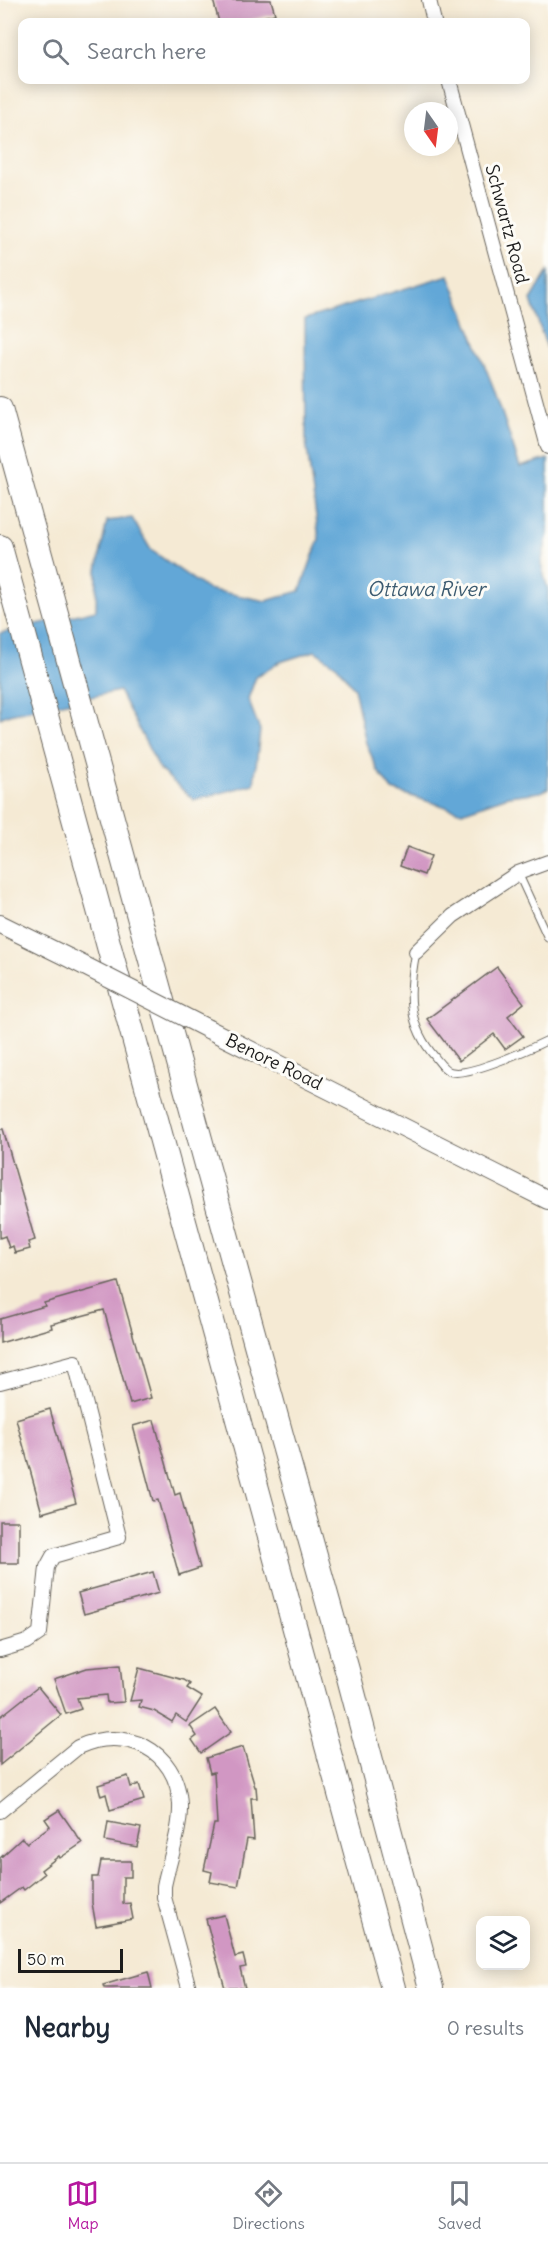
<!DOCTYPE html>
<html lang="en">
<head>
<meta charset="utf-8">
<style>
  body { margin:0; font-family:Delius,sans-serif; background:#f6f6f7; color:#1f2937 }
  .controls { position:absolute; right:18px; bottom:18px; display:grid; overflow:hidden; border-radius:12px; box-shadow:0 3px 15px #0003 }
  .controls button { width:54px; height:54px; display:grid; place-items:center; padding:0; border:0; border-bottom:2px solid #e0e1e3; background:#fff; color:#1f2937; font:30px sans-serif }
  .compass { position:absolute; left:404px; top:102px; width:54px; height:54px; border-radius:50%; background:#fff; box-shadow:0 3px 15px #0003; rotate:166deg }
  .scale { position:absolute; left:18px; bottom:15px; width:105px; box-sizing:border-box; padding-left:6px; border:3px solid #1c1c1c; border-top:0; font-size:16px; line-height:21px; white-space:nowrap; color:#1c1c1c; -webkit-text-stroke:4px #fdfcf7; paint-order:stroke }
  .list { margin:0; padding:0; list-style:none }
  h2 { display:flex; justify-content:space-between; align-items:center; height:78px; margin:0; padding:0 24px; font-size:26px }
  h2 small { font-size:20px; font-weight:400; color:#747a83 }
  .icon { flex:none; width:33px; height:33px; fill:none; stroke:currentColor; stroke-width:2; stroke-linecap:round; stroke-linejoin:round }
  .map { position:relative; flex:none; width:548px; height:1988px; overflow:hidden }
  .search { position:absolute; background:#fff; box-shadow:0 3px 15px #0003; left:18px; right:18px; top:18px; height:66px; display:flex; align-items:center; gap:15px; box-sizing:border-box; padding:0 21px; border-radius:12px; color:#747a83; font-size:22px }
  .sheet { height:174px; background:#fff }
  nav { display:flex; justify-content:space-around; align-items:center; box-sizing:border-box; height:84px; border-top:2px solid #e0e1e3; background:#fff; font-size:16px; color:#747a83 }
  nav a { display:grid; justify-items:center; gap:3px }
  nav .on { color:#b5179e }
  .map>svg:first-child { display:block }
  .water { fill:#62a7d7; stroke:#3f627a; stroke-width:1.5 }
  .building { fill:#d197c3 }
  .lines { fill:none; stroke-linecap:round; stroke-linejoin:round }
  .lane-casing { stroke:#68645c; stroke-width:9 }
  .street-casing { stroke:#68645c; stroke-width:16 }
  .secondary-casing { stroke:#68645c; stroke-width:20 }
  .highway-casing { stroke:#68645c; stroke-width:26 }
  .lane { stroke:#fff; stroke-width:7 }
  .street { stroke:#fff; stroke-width:14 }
  .secondary { stroke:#fff; stroke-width:18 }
  .highway { stroke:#fff; stroke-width:24 }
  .secondary-bridge-casing { stroke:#68645c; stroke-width:20; stroke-linecap:butt }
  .secondary-bridge { stroke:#fff; stroke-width:18 }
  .labels { text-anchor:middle; stroke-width:6; stroke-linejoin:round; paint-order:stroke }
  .street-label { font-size:18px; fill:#1c1c1c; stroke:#fdfcf7 }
  .water-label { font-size:20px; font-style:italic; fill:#3c5b70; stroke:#fdfcf7 }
</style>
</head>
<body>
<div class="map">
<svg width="548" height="1988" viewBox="0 0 548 1988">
  <rect width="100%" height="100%" fill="#fdfcf7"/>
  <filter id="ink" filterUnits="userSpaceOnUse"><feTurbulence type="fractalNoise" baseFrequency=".0167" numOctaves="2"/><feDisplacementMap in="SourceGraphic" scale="12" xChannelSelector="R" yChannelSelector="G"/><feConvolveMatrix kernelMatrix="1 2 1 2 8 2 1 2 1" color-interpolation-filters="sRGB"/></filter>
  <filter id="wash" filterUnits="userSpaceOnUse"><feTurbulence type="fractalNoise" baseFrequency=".008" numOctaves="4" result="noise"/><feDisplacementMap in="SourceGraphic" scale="24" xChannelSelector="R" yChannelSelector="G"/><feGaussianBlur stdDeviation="1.35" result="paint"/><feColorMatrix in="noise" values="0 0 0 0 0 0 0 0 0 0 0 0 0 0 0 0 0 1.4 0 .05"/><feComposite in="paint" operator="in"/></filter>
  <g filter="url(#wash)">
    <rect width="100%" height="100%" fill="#f5ead4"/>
    <!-- water -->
    <g class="water">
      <path d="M548,271V352L531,300Z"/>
      <path d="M449,275L494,389L520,467L548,459V533L541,564L548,590V788L541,792L508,796L462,812L392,790L378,771L366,743L354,688L337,666L315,651L280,662L256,677L248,699L260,730L254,784L194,800L160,770L119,691L9,714L0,718V633L96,610L97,570L107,521L132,518L151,550L207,589L266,601L300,591L319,539L306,441L305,319Z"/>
    </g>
    <g id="blocks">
      <!-- building -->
      <g class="building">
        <path d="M213,0H271L275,14L242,22H219Z"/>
        <path d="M407,847L431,856L424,875L400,866Z"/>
        <path d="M497,967L524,1003L508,1016L523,1036L505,1049L494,1034L459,1061L427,1019Z"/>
        <path d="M0,1129H3L35,1240L28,1242L30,1249L15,1253L13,1246L9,1248L5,1236L0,1238Z"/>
        <path d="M118,1282L151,1398L130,1404L104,1310L51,1324L52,1328L0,1343V1319L45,1306L44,1303Z"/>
        <path d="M50,1409L76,1503L42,1513L16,1419Z"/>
        <path d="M154,1420L175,1495L180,1493L200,1568L179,1575L158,1500L153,1501L133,1426Z"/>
        <rect x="0" y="1521" width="19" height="42"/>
        <path d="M153,1572L159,1593L84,1614L78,1593Z"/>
        <path d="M120,1665L124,1702L107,1703L106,1695L77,1698L81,1709L66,1714L54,1679L87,1668Z"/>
        <path d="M139,1668L184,1680L190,1684L187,1688L202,1697L186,1722L176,1715L172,1722L154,1711L139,1707L141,1700L130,1701Z"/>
        <path d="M38,1687L61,1715L0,1765V1717Z"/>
        <path d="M215,1709L231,1732L201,1753L192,1740L197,1736L190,1726Z"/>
        <path d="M243,1747L255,1787H256L257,1798H251L254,1840L247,1839L238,1887L210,1882L212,1872L204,1870L214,1824H217L214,1772L210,1773L206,1758Z"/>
        <path d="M128,1776L131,1787L139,1784L144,1800L110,1810L106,1794L101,1796L98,1785Z"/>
        <path d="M59,1810L82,1843L60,1858L59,1856L41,1870L44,1874L24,1890L22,1887L0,1903V1858L22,1838L27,1843L50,1826L45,1819Z"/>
        <path d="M108,1822L141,1828L137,1847L105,1841Z"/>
        <path d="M101,1861H131V1877H123V1904L130,1903L133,1919L96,1926L92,1903V1877H98Z"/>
        <path d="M224,1915L235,1957L243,1955L246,1967L240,1968L245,1988H225L212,1942L206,1919Z"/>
        <path d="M148,1972L152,1988H104L103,1985Z"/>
      </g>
    </g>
  </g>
  <g filter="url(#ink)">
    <use href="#blocks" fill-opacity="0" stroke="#68645c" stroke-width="1.5"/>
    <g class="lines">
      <defs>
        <g id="lane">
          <path d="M518,873L548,938"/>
          <path d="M416,952C408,992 407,1025 435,1057C439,1062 445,1071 452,1072C470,1076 530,1049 548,1040"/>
        </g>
        <g id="street">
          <path d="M429,0L434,22"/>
          <path d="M449,80L548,447"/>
          <path d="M416,952L453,916L518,873L548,862"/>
          <path d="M0,1382L75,1362L119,1537L53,1556L47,1567L40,1633L27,1642L0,1650"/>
          <path d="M0,1811L78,1747C124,1725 177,1749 180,1804C181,1831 169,1860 164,1886V1897L189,1988"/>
        </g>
        <g id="secondary">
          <path d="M0,924L73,960"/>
          <path d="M208,1029L548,1200"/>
        </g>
        <g id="highway">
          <path d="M0,409L281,1435L347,1670L431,1988"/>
          <path d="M0,547L393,1988"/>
        </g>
      </defs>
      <!-- lane casing -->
      <use href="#lane" class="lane-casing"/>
      <!-- street casing -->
      <use href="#street" class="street-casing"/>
      <!-- secondary casing -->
      <use href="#secondary" class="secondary-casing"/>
      <!-- highway casing -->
      <use href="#highway" class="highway-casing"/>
      <!-- lane -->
      <use href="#lane" class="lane"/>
      <!-- street -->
      <use href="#street" class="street"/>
      <!-- secondary -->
      <use href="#secondary" class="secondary"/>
      <!-- highway -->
      <use href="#highway" class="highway"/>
      <defs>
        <path id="secondary-bridge" d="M73,960L208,1029"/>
      </defs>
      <!-- secondary-bridge casing -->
      <use href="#secondary-bridge" class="secondary-bridge-casing"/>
      <!-- secondary-bridge -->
      <use href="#secondary-bridge" class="secondary-bridge"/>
    </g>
  </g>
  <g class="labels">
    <!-- street labels -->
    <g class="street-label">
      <text transform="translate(507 224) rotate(75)" y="6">Schwartz Road</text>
      <text transform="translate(274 1062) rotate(26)" y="6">Benore Road</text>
    </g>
    <!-- water labels -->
    <g class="water-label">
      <text x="426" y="596">Ottawa River</text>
    </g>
  </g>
</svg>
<div class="controls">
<button><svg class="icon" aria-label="layers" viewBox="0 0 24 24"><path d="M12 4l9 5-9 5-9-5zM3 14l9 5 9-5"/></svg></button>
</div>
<svg class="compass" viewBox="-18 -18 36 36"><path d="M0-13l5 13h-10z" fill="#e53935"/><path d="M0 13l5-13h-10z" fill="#747a83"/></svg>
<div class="scale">50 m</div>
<div class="search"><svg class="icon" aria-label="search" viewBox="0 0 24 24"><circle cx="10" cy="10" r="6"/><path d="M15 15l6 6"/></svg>Search here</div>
</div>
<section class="sheet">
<h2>Nearby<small>0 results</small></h2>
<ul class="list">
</ul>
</section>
<nav>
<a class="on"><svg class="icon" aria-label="map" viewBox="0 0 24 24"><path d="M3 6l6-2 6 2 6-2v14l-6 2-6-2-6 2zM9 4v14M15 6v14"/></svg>Map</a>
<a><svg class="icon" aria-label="directions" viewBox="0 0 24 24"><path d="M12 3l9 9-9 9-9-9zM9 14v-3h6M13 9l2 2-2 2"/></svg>Directions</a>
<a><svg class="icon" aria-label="saved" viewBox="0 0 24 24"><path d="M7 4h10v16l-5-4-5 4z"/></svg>Saved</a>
</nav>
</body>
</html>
